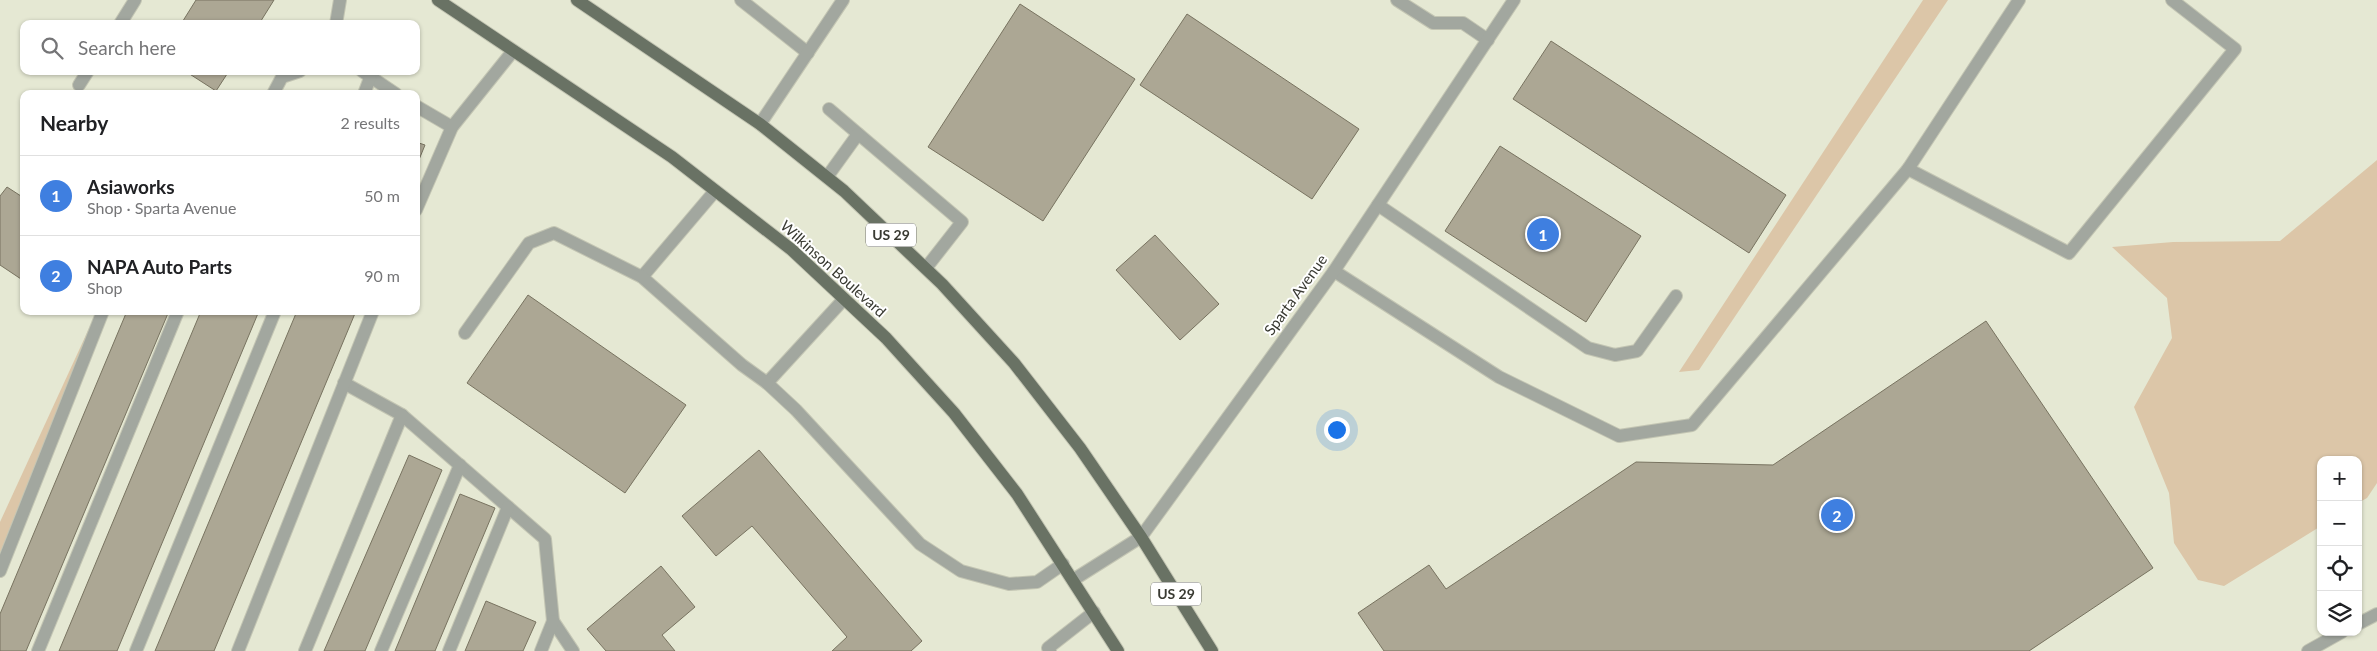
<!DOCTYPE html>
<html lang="en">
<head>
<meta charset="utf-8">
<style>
  body { margin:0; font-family:Lato,sans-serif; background:#f2f2f2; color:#202124 }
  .controls { position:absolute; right:15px; bottom:15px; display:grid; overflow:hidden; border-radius:10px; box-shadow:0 1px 4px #0004 }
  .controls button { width:45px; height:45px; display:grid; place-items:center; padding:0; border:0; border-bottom:1px solid #e0e0e0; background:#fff; color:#202124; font:25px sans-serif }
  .you { position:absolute; left:1336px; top:429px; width:18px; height:18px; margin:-12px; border:4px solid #fff; border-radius:50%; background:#1a73e8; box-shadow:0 0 0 8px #1a73e833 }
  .badge { display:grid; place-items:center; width:32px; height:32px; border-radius:50%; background:#7c3aed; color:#fff; font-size:16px; font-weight:700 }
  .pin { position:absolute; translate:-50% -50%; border:2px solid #fff; box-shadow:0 1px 5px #0006 }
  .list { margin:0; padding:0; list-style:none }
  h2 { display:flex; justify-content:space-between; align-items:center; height:65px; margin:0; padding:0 20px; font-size:21px }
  h2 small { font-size:16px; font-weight:400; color:#757577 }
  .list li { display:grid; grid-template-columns:32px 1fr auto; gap:15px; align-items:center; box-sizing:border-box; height:80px; padding:0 20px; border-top:1px solid #e0e0e0 }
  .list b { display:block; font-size:19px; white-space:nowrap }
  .list p { margin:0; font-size:16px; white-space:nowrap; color:#757577 }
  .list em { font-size:16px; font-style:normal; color:#757577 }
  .icon { flex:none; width:28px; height:28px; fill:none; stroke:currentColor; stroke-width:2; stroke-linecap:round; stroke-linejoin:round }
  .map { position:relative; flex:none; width:2377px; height:651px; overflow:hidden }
  .search { position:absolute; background:#fff; box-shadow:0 1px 4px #0004; left:20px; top:20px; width:400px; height:55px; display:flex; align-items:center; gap:12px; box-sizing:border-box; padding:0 18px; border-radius:10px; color:#757577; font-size:19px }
  .panel { position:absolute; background:#fff; box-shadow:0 1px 4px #0004; left:20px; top:90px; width:400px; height:225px; border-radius:10px }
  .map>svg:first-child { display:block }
  .green { fill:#dcc6a8 }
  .building { fill:#aca794; stroke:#787360 }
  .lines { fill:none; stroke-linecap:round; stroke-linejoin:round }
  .service-casing { stroke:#c3c5b3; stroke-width:14 }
  .minor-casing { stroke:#c3c5b3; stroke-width:14 }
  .primary-casing { stroke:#c3c5b3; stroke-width:14 }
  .service { stroke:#a2a79f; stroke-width:12 }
  .minor { stroke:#a2a79f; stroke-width:12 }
  .primary { stroke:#697264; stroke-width:12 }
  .labels { text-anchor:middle; stroke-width:4; stroke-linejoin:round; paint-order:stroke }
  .shield { fill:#fff; stroke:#747570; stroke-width:1 }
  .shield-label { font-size:14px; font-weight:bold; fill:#393a32 }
  .street-label { font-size:15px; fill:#393a32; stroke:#fff }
</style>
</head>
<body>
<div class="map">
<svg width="2377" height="651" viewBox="0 0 2377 651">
  <rect width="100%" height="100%" fill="#e5e8d3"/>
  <!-- green -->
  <g class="green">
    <path d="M1923,0H1948L1699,370L1679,372Z"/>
    <path d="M2377,160V483L2367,498L2358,503V460H2321V526L2224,586L2198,580L2174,543L2169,493L2134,407L2172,338L2167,298L2112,247L2173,242L2280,241Z"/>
    <path d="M97,311L0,553V522Z"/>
  </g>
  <!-- building -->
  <g class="building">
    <path d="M196,0H274L259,24H181Z"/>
    <path d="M1020,4L1135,79L1043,221L928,147Z"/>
    <path d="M1187,14L1359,129L1312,199L1140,85Z"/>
    <path d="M1551,41L1786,195L1749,253L1513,99Z"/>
    <path d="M185,71H229L216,91Z"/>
    <path d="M416,142L425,145L416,167Z"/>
    <path d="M1500,146L1641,236L1586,322L1445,231Z"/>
    <path d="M7,187L24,198V281L0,265V196Z"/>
    <path d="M1155,235L1219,304L1180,340L1116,270Z"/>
    <path d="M528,295L686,405L625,493L467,383Z"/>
    <path d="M127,311H169L26,651H0V614Z"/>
    <path d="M201,311H259L117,651H59Z"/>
    <path d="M297,311H356L214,651H155Z"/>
    <path d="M1986,321L2153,568L2029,651H1384L1358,613L1429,565L1446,589L1636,462L1773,465Z"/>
    <path d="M759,450L922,641L911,651H832L847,637L752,526L716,556L682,516Z"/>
    <path d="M409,455L442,470L365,651H324Z"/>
    <path d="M460,494L495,508L435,651H395Z"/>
    <path d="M661,566L695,607L662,635L675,651H606L587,629Z"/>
    <path d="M486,601L536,622L523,651H465Z"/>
  </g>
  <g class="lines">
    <defs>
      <g id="service">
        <path d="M741,0L808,53"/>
        <path d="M1397,0L1433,23H1463L1488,40"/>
        <path d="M120,24L135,0"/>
        <path d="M336,24L340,0"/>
        <path d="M362,71L396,94"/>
        <path d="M79,85L88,71"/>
        <path d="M273,94L282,77L300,71"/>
        <path d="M364,94L370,78"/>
        <path d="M416,106L452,127"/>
        <path d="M829,109L962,222L926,268"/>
        <path d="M1908,169L2069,253L2235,49L2172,0"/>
        <path d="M827,177L858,134"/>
        <path d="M1378,205L1588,348L1615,355L1637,351L1676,296"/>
        <path d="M416,210L452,127L513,51"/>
        <path d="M1334,271L1499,377L1619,436L1692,425L1908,169L2019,0"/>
        <path d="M642,277L715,191"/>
        <path d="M844,299L767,383L796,410L920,544L961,571L1009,584L1037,582L1063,564"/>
        <path d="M465,333L529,243L554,233L642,277L742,365L767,383"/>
        <path d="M344,383L402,415L545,539L553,621L573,651"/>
        <path d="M0,571L103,311"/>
        <path d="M2358,624L2377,614"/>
        <path d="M38,651L178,311"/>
        <path d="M136,651L275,311"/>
        <path d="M238,651L373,311"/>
        <path d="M305,651L402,415"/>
        <path d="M381,651L460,465"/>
        <path d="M449,651L508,507"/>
        <path d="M541,651L553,621"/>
        <path d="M1050,651L1048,648L1094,612"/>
        <path d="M2308,651L2342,632"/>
      </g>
      <g id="minor">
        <path d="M760,124L843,0"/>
        <path d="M1073,580L1141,537L1334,271L1514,0"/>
      </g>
      <g id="primary">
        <path d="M438,0L672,157L792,250L886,338L954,413L1017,494L1118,651"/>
        <path d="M577,0L760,124L844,191L942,284L1014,363L1080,448L1141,537L1212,651"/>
      </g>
    </defs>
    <!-- service casing -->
    <use href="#service" class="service-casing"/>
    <!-- minor casing -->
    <use href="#minor" class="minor-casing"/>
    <!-- primary casing -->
    <use href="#primary" class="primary-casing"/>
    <!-- service -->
    <use href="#service" class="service"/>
    <!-- minor -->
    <use href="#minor" class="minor"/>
    <!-- primary -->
    <use href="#primary" class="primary"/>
  </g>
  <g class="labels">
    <!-- shield labels -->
    <g class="shield">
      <rect x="866" y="223.5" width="50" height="23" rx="4"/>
      <rect x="1151" y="582.5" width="50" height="23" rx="4"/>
    </g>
    <g class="shield-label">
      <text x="891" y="240">US 29</text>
      <text x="1176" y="599">US 29</text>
    </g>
    <!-- street labels -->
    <g class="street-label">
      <text transform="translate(833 269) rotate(42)" y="5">Wilkinson Boulevard</text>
      <text transform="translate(1296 295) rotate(-54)" y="5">Sparta Avenue</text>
    </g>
  </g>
</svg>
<div class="controls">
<button>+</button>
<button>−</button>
<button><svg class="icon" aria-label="locate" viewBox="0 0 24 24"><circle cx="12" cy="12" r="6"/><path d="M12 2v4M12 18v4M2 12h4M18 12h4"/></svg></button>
<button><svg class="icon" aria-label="layers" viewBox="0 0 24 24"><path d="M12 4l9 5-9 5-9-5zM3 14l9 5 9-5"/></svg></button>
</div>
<div class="you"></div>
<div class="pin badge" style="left:1543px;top:234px;background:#3f7fe0">1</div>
<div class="pin badge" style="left:1837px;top:515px;background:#3f7fe0">2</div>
<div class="search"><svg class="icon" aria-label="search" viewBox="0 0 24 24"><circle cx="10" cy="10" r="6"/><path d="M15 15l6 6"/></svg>Search here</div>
<section class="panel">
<h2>Nearby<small>2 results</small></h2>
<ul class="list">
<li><span class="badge" style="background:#3f7fe0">1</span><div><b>Asiaworks</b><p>Shop · Sparta Avenue</p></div><em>50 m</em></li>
<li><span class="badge" style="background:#3f7fe0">2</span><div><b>NAPA Auto Parts</b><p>Shop</p></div><em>90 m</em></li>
</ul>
</section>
</div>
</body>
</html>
